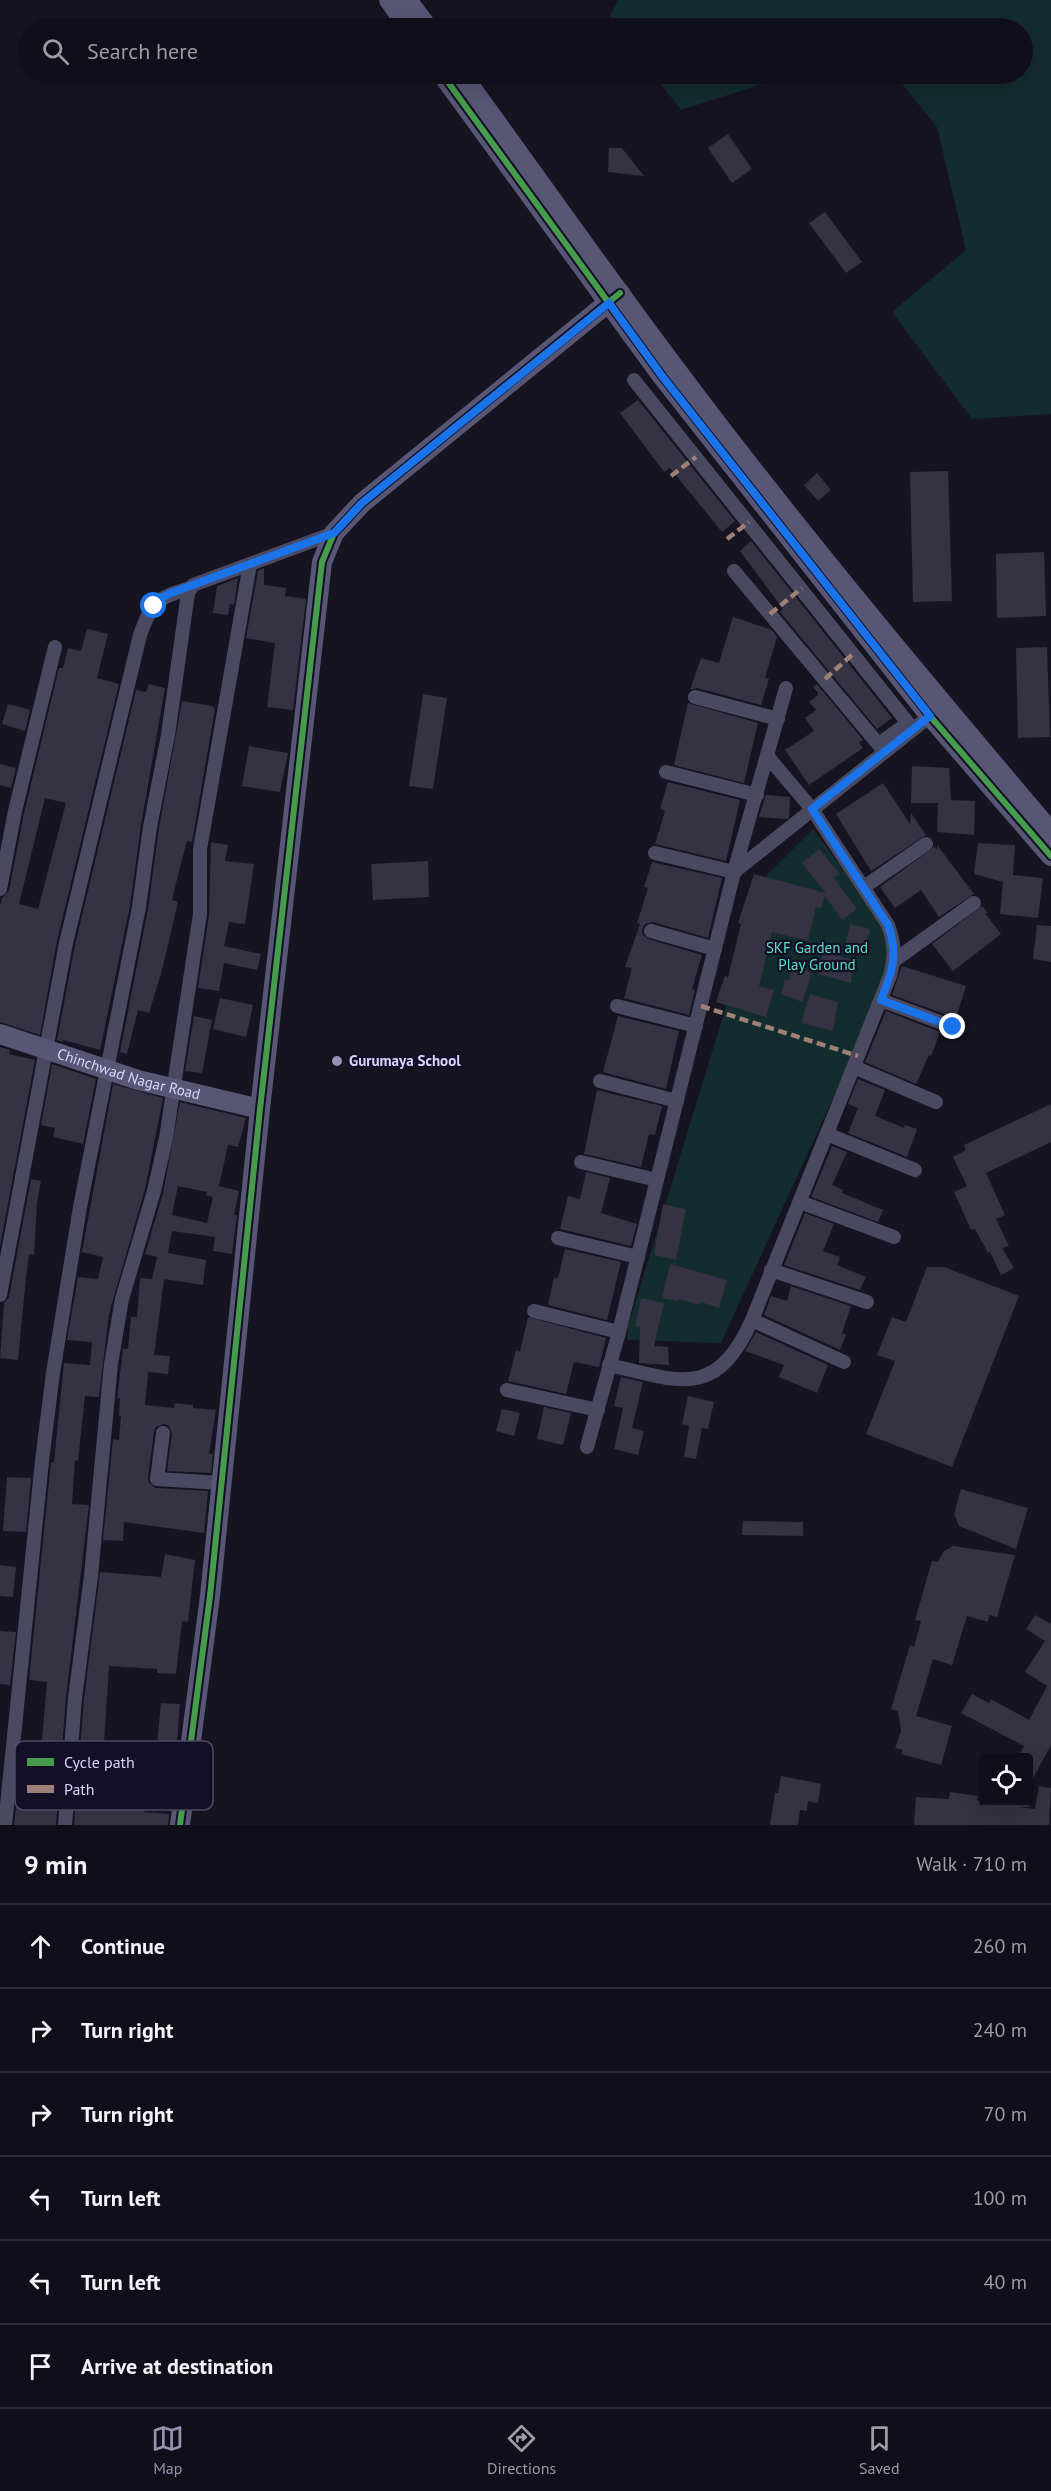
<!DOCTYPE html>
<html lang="en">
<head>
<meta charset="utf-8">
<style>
  body { margin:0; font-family:"PT Sans",sans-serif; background:#1e1d26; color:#f1f3f6 }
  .controls { position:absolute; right:18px; bottom:18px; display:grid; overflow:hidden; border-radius:6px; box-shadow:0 6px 24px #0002 }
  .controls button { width:54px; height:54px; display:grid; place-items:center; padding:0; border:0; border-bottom:2px solid #302f38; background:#100f19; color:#f1f3f6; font:30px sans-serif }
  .stop { position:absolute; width:18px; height:18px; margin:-14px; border:4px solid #1a73e8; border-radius:50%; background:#fff }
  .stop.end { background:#1a73e8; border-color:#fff; box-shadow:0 2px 6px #0008 }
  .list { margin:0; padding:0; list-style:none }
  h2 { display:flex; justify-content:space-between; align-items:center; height:78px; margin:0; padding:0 24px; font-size:26px }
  h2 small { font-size:20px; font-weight:400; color:#9c9ca2 }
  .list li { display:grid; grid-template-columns:39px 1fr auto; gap:18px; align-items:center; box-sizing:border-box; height:84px; padding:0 24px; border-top:2px solid #302f38 }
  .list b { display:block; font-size:22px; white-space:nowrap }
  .list em { font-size:20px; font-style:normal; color:#9c9ca2 }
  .icon { flex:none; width:33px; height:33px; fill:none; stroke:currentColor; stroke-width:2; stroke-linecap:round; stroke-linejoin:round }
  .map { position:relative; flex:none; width:1051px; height:1825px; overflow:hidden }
  .search { position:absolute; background:#100f19; box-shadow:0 6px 24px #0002; left:18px; right:18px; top:18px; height:66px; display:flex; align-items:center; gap:15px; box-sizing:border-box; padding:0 21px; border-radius:33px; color:#9c9ca2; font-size:22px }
  .sheet { height:582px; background:#100f19 }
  nav { display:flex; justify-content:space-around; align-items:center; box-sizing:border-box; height:84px; border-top:2px solid #302f38; background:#100f19; font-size:16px; color:#9c9ca2 }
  nav a { display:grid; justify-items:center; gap:3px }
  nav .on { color:#9591b1 }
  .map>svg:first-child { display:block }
  .green { fill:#132c2d }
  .building { fill:#343243; fill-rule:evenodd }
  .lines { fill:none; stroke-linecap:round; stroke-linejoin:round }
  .street { stroke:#4a4962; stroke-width:14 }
  .secondary { stroke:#575674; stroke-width:20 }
  .quiet { stroke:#9e8076; stroke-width:4.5; stroke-dasharray:9 4.5; stroke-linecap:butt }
  .cycleway-casing { stroke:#130f26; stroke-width:10 }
  .cycleway { stroke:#469c4c; stroke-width:6 }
  .route { stroke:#1a73e8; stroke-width:8 }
  .poi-dot { fill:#9591b1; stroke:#130f26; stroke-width:2 }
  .labels { text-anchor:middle; stroke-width:4.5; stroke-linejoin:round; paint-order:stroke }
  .park-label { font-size:15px; fill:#5fe0c0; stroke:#130f26 }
  .poi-label { font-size:15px; font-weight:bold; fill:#d9d4ff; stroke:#130f26; text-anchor:start }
  .street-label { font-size:15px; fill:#d9d4ff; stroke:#130f26 }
  .key { fill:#130f26; stroke:#4e4a67; stroke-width:1.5 }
  .key-label { font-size:16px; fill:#d9d4ff }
</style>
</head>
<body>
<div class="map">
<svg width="1051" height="1825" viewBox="0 0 1051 1825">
  <rect width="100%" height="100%" fill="#161421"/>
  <!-- green -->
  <g class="green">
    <path d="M618,0H1051V414L972,419L892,312L966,250L937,127L894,74H1022V28H619L610,16Z"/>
    <path d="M653,74H794L681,110Z"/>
    <path d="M813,829L902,947L721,1343L627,1340L628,1326L766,876Z"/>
  </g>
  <!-- building -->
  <g class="building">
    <path d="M728,134L752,169L732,183L708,148Z"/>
    <path d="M609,148H622L644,176L608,172Z"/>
    <path d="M825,212L862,262L846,273L809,223Z"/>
    <path d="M638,400L735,521L722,532L670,468L664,472L620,413Z"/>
    <path d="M948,471L952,601L913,602L910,472Z"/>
    <path d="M817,473L831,490L818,501L804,485Z"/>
    <path d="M751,541L892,718L877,729L780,612L783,609L740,551Z"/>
    <path d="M1044,552L1046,616L997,618L996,554Z"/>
    <path d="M264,568V585L286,588L285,596L306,599L293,710L267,707L275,643L246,638L258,571Z"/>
    <path d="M238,578L234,605L230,604L228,615L213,613L217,586Z"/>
    <path d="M733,617L772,630L777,637L765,678L769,679L761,705L697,688L690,690L701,658L719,663Z"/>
    <path d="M87,629L108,634L97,678L119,684L57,941L40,1035L0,1022V906L2,898L9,891L24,813L59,668H63L68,648L81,651ZM45,798L66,803L38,909L19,904Z"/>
    <path d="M1047,647L1050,737L1018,738L1016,648Z"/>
    <path d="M149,684L165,688L141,825L130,906L100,1050L63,1040V1042L57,1040L75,945L136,690L146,692Z"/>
    <path d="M817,684L863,740L859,743L863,748L809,785L785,750L814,731L805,718L816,710L809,702L817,696L818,693L813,687Z"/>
    <path d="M423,694L447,698L433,789L409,786Z"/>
    <path d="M182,701L212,706L215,709L192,842L187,841L178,875L172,900L178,902L162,970L149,1013L138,1010L127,1054L120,1052L148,909L159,828Z"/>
    <path d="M688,703L758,723L744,783L674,765Z"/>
    <path d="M8,704L30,710L25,731L2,724Z"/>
    <path d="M249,746L288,753L280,792L242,786Z"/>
    <path d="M0,764L16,768L11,788L0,785Z"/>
    <path d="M912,766L949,768L951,800L975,801L974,835L937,832L938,803H911Z"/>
    <path d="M668,782L740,800L726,861L655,844L665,811L660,809Z"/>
    <path d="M883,783L910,824L911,813L926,835L871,871L836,814Z"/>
    <path d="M766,795L790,797L789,817L787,819L759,817Z"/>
    <path d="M211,842L228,845L225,861L254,864L245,924L229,922L224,946L261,954L257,970L224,963L219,991L198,988L209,915Z"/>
    <path d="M978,843L1015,845L1013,875L1043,878L1038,918L1000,914L1003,882L974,874Z"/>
    <path d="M937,845L974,894L939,917L921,890L895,908L880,887L934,847L937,850Z"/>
    <path d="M819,849L840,874L834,878L857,909L842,920L825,896L821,908L816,907L808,941L772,932L759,986L774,990L766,1017L716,1002L725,976L728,977L741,924L738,923L754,874L826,893L802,863Z"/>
    <path d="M428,861L429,897L373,900L371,864Z"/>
    <path d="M652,862L722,878L708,938L653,922L645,924L642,929V934L648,939L702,955L692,989L695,990L689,1015L624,998L632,968L625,967L640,924L637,923L648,888L644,887Z"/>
    <path d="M982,906L988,913H985L1001,934L953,971L932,944Z"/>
    <path d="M850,924L870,929L865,951L845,947Z"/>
    <path d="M1037,925L1051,926V962L1033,959Z"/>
    <path d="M823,952L853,960L851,983L818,974Z"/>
    <path d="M792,965L812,973L802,1002L781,994L785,979L789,980Z"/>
    <path d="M902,966L966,986L956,1018L892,995Z"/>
    <path d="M810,994L838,1002L833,1031L801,1023Z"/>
    <path d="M220,998L253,1005L246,1037L213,1029Z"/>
    <path d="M886,1011L940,1032L931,1056L929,1055L916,1084L865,1062Z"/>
    <path d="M194,1016L212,1020L202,1073L185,1071Z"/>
    <path d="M618,1016L679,1031L666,1089L603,1072Z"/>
    <path d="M0,1047L10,1050L9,1054L35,1060L0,1246Z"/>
    <path d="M52,1064L96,1079L83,1144L53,1137L55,1128L41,1125Z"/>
    <path d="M858,1079L885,1090L875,1116L904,1128L905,1125L917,1129L907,1157L848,1133L858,1108L848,1104Z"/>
    <path d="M113,1084L163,1098L145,1189L109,1314L99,1397L85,1396L78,1461L75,1460L72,1504L89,1505L66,1697L56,1825H14L17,1798L40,1800L42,1763H40L47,1682L29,1680L51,1462H54L64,1363L90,1365L92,1342L67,1340L78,1277L98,1279L103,1257L82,1252Z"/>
    <path d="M597,1090L662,1106L655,1135L649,1134L641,1167L584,1154Z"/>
    <path d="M180,1102L246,1118L238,1147L228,1145L219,1186L239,1191L234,1215H237L232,1254L213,1251L215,1237L172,1231L168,1253L206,1260L203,1285L164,1279L154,1355L170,1356L168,1374L148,1372L145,1405L174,1408L175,1403L193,1405V1408L216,1410L209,1454H213L211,1473L167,1471L172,1434L169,1426L164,1424L156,1427L154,1431L148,1478L149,1483L156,1488L208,1491L204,1533L124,1522L123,1541L103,1540L113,1439L119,1440L121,1416H119L120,1398H117L123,1349H128L131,1317H137L140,1278L152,1279L157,1257L145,1254L163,1193ZM178,1186L207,1192L206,1195L213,1197L207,1223L172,1215Z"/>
    <path d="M1051,1104V1142L986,1173L1005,1215L996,1219L1009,1246L1002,1248L1014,1268L1001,1275L990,1252L988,1253L975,1229L971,1230L954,1192L967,1186L953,1157L966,1150L964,1145Z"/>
    <path d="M832,1146L847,1152L832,1185L843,1190L842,1193L883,1210L878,1222L811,1197Z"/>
    <path d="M586,1172L610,1178L601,1213L637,1224L631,1246L560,1229L568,1196L580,1199Z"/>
    <path d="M31,1179L41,1181L37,1203L34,1255L29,1254L26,1278L18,1360L0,1358L4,1303L9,1297Z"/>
    <path d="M663,1204L686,1209L676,1260L654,1255Z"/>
    <path d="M805,1213L834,1224L823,1251L840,1257L837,1265L866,1277L860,1290L784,1265Z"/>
    <path d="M565,1249L621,1262L607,1320L548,1305L554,1277L558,1278Z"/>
    <path d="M670,1264L727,1280L719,1308L701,1302L700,1305L678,1299V1301L662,1298Z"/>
    <path d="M927,1267H944L1019,1296L952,1467L866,1434L895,1361L877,1355L892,1317L906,1322Z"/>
    <path d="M791,1286L851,1306L842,1333L846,1335L840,1350L764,1315L771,1296L787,1301Z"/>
    <path d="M641,1298L664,1303L654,1346L668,1347L669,1365L639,1363L640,1327L635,1326Z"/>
    <path d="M528,1317L606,1338L599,1367L574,1362L566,1394L508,1381L516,1350L520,1351Z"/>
    <path d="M756,1332L828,1365L817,1393L779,1377L784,1365L745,1351Z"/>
    <path d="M621,1377L643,1382L632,1428L644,1431L638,1455L614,1449L623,1408L614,1406Z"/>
    <path d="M688,1396L714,1402L708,1429L702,1428L696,1459L684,1457L689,1426L682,1424Z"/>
    <path d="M544,1407L571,1413L563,1445L537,1439Z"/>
    <path d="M502,1409L520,1413L514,1436L496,1431Z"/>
    <path d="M7,1477L31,1478L26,1532L3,1531Z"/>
    <path d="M961,1489L1028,1508L1016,1549L959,1526L954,1514Z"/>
    <path d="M743,1521L803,1522V1536L742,1535Z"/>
    <path d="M953,1546L1015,1555L997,1617L989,1615L988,1622L967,1616L952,1665L933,1659L916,1716L952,1726L941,1765L901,1754L903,1750L895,1748L901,1731L898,1711L891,1709L910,1645L914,1647L921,1621L915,1620L932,1561L938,1562L944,1551Z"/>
    <path d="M165,1554L195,1560L188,1622L182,1621L176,1674L157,1673V1669L109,1666L101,1788L146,1792L144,1812L169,1814L168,1825H74L84,1699L100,1572L161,1577Z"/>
    <path d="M0,1565L16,1567L13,1597L0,1596Z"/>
    <path d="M1035,1615L1051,1624V1745L1029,1786V1758H1018L1024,1746L961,1713L972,1694L989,1703L991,1699L1029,1720L1047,1686L1025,1672L1045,1641L1026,1629Z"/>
    <path d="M0,1631L16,1632L10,1685L0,1684Z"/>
    <path d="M161,1703L180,1704L174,1780L148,1778L150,1754L156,1755Z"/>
    <path d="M781,1776L821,1784L818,1803L808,1801L807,1811L800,1810L798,1825H770L775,1793H778Z"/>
    <path d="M1039,1786L1051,1788L1049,1825H914L916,1797L949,1799L950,1792L978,1796L977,1800L984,1803L1035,1809Z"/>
  </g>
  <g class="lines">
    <!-- street -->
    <g class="street">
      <path d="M634,380L908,723L879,744"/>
      <path d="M734,571L884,751"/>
      <path d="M695,697L778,719"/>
      <path d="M666,772L757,795"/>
      <path d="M655,853L734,872L935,712"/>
      <path d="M864,887L926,844"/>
      <path d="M0,889L15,811L55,647"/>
      <path d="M651,931L715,949"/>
      <path d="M895,960L974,903"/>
      <path d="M881,1000L953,1027"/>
      <path d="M617,1006L696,1026"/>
      <path d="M854,1067L936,1102"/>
      <path d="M600,1081L677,1101"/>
      <path d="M827,1134L915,1170"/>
      <path d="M581,1162L657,1180"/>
      <path d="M800,1202L894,1237"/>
      <path d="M558,1238L638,1257"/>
      <path d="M771,1270L867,1302"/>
      <path d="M0,1295L66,943L140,635C152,602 156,598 190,588"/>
      <path d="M534,1311L619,1332"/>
      <path d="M752,1320L844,1362"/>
      <path d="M609,1365C679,1381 716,1400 752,1320L890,976C895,957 895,944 888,925L812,809L768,757"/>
      <path d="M507,1390L598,1410"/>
      <path d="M163,1433L157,1479L221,1483"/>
      <path d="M587,1447L619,1332L734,872L786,688"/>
      <path d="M5,1825L42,1461L53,1373L80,1207L139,907L150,827L168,735L188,593L193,585L334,533"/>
      <path d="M65,1825L75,1698L91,1576L111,1364L122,1299L154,1191L166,1138L200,914V849L250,564"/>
    </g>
    <!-- secondary -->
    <g class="secondary">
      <path d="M389,0L409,28"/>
      <path d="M407,0L428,28"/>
      <path d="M442,74L662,376L930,716L1051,856"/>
      <path d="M461,74C532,171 601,270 674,367C793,526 922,680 1051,832"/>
      <path id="s1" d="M0,1034L138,1080L260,1109"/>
      <path d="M180,1825L210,1596L260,1109L322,562L334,533L362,503L620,293"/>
    </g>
    <!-- quiet -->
    <g class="quiet">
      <path d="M671,476L696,457"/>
      <path d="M727,539L749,522"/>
      <path d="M770,614L802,588"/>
      <path d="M825,679L854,653"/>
      <path d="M701,1006L858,1056"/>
    </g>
    <defs>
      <g id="cycleway">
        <path d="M442,74L662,376L930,716L1051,856"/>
        <path d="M180,1825L210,1596L260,1109L322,562L334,533L362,503L620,293"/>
      </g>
    </defs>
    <!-- cycleway casing -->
    <use href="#cycleway" class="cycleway-casing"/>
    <!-- cycleway -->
    <use href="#cycleway" class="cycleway"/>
  </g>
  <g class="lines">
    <!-- route -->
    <path class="route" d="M154,606L159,599L171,593L334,533L362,503L609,303L662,376L930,716L812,809L888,925C899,955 892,972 881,1000L953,1027"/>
  </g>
  <!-- markers -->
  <circle class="poi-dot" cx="337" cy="1061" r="6"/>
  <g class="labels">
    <!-- park labels -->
    <g class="park-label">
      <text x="817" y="953">SKF Garden and<tspan x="817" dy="17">Play Ground</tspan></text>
    </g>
    <!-- poi labels -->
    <g class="poi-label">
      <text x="349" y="1066">Gurumaya School</text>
    </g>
    <!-- street labels -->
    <g class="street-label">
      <text dy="5" stroke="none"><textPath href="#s1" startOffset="135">Chinchwad Nagar Road</textPath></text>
    </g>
  </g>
  <!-- legend -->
  <rect x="15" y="1741" width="198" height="69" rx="9" class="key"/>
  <rect x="27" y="1758" width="27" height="8" fill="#469c4c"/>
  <rect x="27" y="1785" width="27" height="8" fill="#9e8076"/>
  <g class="key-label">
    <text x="64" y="1768">Cycle path</text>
    <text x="64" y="1795">Path</text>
  </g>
</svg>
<div class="controls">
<button><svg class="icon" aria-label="locate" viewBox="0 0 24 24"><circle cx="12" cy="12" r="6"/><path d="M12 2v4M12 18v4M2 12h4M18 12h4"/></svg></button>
</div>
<div class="stop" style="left:154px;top:606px"></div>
<div class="stop end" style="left:953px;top:1027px"></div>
<div class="search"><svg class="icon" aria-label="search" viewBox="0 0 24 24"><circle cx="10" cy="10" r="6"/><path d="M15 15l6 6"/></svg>Search here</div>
</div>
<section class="sheet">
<h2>9 min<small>Walk · 710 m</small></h2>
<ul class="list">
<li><svg class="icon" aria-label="ahead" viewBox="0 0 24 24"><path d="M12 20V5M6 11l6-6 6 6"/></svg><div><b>Continue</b></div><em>260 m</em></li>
<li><svg class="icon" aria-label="right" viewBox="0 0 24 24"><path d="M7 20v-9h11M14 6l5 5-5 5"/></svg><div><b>Turn right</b></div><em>240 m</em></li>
<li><svg class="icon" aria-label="right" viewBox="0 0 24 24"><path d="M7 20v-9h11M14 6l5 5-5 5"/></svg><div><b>Turn right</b></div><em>70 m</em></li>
<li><svg class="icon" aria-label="left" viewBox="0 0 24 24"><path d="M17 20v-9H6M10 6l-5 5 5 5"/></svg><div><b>Turn left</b></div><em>100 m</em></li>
<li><svg class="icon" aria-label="left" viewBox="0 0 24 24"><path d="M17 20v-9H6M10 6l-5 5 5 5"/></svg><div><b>Turn left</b></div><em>40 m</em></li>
<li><svg class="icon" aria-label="arrive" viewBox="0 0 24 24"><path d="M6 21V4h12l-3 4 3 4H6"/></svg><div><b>Arrive at destination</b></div></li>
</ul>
</section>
<nav>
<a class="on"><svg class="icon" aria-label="map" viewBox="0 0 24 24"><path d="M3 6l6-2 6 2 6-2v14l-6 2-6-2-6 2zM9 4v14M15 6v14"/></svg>Map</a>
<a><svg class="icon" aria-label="directions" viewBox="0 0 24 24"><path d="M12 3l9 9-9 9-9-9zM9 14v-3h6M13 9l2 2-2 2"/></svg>Directions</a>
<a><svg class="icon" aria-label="saved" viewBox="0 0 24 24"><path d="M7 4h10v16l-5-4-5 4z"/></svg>Saved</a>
</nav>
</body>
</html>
